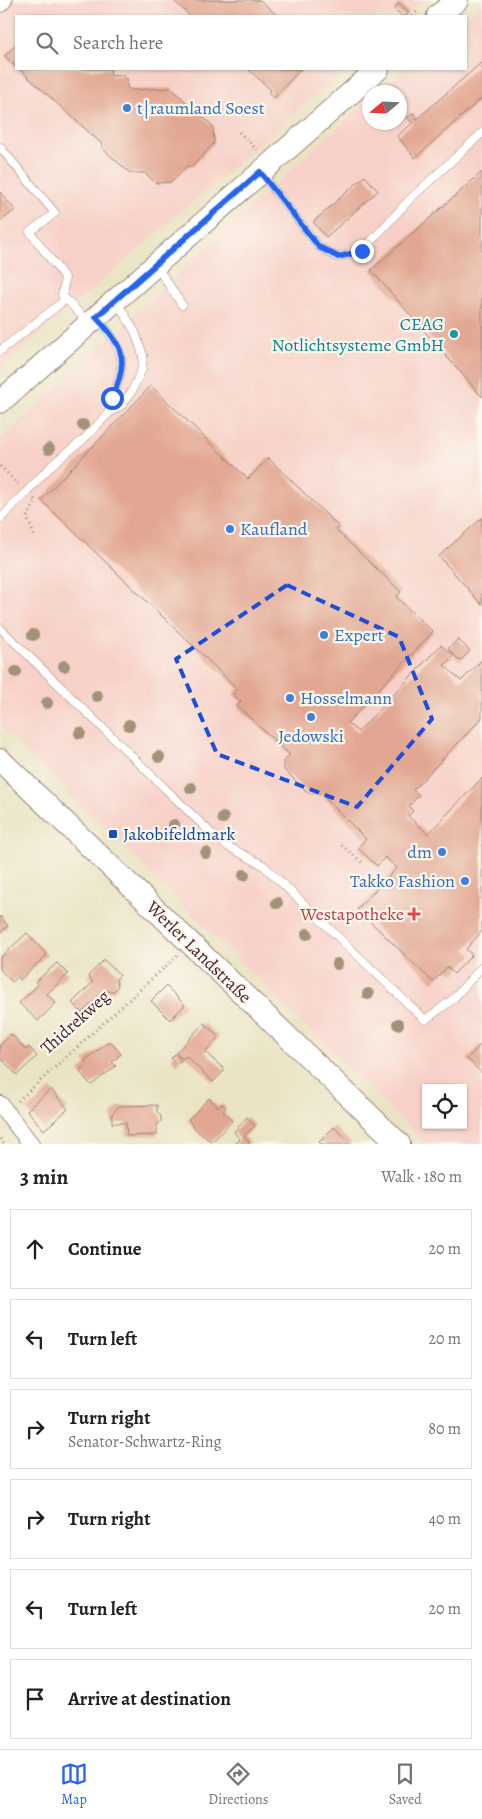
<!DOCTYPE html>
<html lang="en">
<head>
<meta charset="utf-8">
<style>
  body { margin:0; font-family:Alegreya,serif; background:#f2f2f2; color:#202124 }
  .controls { position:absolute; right:15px; bottom:15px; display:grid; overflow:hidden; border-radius:0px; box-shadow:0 1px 4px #0004 }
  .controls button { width:45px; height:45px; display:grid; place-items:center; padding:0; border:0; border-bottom:1px solid #e0e0e0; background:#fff; color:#202124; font:25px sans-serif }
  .compass { position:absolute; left:362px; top:85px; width:45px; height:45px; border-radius:50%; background:#fff; box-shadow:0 1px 4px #0004; rotate:251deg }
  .stop { position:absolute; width:15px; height:15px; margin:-11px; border:4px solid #2563eb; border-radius:50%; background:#fff }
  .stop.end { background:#2563eb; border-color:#fff; box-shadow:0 1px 5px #0008 }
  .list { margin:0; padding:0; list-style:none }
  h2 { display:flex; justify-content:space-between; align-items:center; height:65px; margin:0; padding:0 20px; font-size:21px }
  h2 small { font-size:16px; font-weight:400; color:#757577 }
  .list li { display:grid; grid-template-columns:32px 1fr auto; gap:15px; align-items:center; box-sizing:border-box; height:80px; margin:0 10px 10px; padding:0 10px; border:1px solid #e0e0e0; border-radius:0px }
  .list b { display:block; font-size:19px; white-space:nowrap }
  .list p { margin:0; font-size:16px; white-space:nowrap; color:#757577 }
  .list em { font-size:16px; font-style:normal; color:#757577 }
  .icon { flex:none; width:28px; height:28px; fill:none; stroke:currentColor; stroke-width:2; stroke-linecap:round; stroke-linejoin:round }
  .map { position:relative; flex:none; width:482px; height:1144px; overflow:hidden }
  .search { position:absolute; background:#fff; box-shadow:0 1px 4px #0004; left:15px; right:15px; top:15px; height:55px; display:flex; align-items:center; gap:12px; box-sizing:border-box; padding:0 18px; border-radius:0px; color:#757577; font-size:19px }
  .sheet { height:605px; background:#fff }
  nav { display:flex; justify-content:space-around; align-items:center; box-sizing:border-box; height:70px; border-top:1px solid #e0e0e0; background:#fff; font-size:14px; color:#757577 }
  nav a { display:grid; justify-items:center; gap:2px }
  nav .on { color:#2563eb }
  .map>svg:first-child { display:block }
  .built { fill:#f7d1c8; fill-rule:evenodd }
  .building { fill:#e2a792 }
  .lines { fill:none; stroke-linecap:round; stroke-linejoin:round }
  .service-casing { stroke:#9a8278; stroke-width:9 }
  .minor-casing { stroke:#9a8278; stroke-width:18 }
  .secondary-casing { stroke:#9a8278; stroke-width:24 }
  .path { stroke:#9a8278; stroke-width:3; stroke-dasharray:1 4; stroke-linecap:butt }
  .service { stroke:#fff; stroke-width:8 }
  .minor { stroke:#fff; stroke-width:16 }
  .secondary { stroke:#fff; stroke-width:22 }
  .tree { fill:#a19279 }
  .route { stroke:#2563eb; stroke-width:6 }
  .marked { fill:none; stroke:#1d4ed8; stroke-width:4; stroke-dasharray:10 6; stroke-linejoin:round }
  .shop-dot { fill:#3f7fe0; stroke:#fbf7ec; stroke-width:2 }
  .culture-dot { fill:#0f9aa8; stroke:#fbf7ec; stroke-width:2 }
  .transit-dot { fill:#1a4fb4; stroke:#fbf7ec; stroke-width:2 }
  .health-dot { fill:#e0444e; stroke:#fbf7ec; stroke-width:2 }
  .labels { text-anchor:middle; stroke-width:4.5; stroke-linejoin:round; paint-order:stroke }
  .shop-label { font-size:18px; fill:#366cbe; stroke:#fbf7ec; text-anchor:start }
  .culture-label { font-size:18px; fill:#0d838f; stroke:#fbf7ec; text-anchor:end }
  .transit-label { font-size:18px; fill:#164399; stroke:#fbf7ec; text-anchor:start }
  .health-label { font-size:18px; fill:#be3a42; stroke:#fbf7ec; text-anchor:end }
  .street-label { font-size:18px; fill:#4a1f2b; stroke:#fbf7ec }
</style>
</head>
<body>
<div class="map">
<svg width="482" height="1144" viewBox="0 0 482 1144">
  <rect width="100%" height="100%" fill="#fbf7ec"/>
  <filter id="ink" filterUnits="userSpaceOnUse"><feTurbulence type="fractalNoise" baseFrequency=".02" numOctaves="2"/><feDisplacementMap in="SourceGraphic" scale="10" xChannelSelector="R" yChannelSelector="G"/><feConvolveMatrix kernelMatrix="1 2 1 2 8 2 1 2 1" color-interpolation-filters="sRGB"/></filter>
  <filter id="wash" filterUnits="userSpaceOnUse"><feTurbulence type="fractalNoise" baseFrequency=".0096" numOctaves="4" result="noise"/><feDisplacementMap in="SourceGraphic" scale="20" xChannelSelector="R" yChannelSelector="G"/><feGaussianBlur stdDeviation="1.12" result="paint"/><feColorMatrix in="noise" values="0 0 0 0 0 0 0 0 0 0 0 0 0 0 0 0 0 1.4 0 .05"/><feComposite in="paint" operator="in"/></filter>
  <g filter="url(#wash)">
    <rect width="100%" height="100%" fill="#eae4c4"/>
    <!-- built -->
    <g class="built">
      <path d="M0,0H425L406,16H16V69H346L0,369Z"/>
      <path d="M482,3V1144H426L0,726V440L310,152L369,100L370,122H400V92H378L406,69H466V17ZM426,1088H463V1125H426Z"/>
    </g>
    <g id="blocks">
      <!-- building -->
      <g class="building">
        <path d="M173,0H260L278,16H190Z"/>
        <path d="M399,3L409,12L406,16H402L394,9Z"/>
        <path d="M16,44V67L5,56Z"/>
        <path d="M482,62V98L415,158L397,136L413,123L407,118L413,113L417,119Z"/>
        <path d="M19,69H110L111,76L123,75L127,79V87L131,90L171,88L213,126L214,143L193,166H187L172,182L156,183L145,173H130L102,148V144Z"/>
        <path d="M248,69H301L274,98L268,93L271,90Z"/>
        <path d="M482,172V397L371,270Z"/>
        <path d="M365,176L378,191L326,237L313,222Z"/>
        <path d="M0,192L15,210L0,222Z"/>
        <path d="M151,386L248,479L268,458L339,527L336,530L401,592L396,597L433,632L347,723L358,732L441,645L453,656L444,665L461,681L482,660V718L413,790L419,795L409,806L413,811L408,816L428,834L482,778V931L466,949L472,955L454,974L447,967L433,982L357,909L397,868L385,857L377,866L358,848L366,839L320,793H308L284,770V760L290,755L237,706L241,702L233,694L238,689L41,500Z"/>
        <path d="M482,518V605L439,556Z"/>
        <path d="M458,639L470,651L460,661L448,649Z"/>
        <path d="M0,916L8,926L0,933Z"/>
        <path d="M27,933L47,955L20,980L18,977L12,982L0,969V958Z"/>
        <path d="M104,960L120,975L116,979L118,986L114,991L109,992L107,989L82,1013L72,1003L93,982L88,976Z"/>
        <path d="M57,963L68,974L47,994L56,1003L38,1021L19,1003L38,985L35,982Z"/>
        <path d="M166,986L185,1005L170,1020L151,1001Z"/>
        <path d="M204,1023L219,1037L205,1052L225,1070L213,1082L186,1056L183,1059L176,1053Z"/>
        <path d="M11,1034L26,1050L29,1047L37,1056L17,1075L3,1060L0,1062V1045Z"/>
        <path d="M110,1041L121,1054L112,1062L116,1066L91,1085L79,1071L87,1064L84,1061Z"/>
        <path d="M482,1043V1073L467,1059Z"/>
        <path d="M175,1054L181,1060L177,1064L171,1058Z"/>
        <path d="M51,1089L68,1109L44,1130L27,1110Z"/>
        <path d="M209,1098L218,1107L222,1104L226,1108L223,1112L232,1121L212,1142L198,1132L188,1120Z"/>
        <path d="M157,1105V1112L161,1116V1121L157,1125V1135L127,1136L126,1123H112V1114L119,1106Z"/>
        <path d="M247,1117L255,1126L244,1136L250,1143L235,1144L240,1139L234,1132Z"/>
        <path d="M334,1127L352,1144H321L319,1142Z"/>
      </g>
    </g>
  </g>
  <g filter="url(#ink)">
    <use href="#blocks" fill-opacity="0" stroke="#9a8278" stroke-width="1"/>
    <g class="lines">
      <defs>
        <g id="service">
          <path d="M0,147L55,213L30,232L65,278L62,295L88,322"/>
          <path d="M261,173L319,247L337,257L362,251L410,199L482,133"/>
          <path d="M157,267L182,305"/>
          <path d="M98,319C134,359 121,368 108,414"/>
          <path d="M0,351L66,299"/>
          <path d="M0,519L54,463L83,440L108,414L122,405L132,391L142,369L143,355L135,332L117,302"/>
          <path d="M0,628L212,834L229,847L263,865L425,1020L452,1000L482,967"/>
        </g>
        <g id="minor">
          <path d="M0,4L4,0"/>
          <path d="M0,1104L31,1144"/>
        </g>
        <g id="secondary">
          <path d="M438,16L457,0"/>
          <path d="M0,402L378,69"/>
          <path d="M0,760L399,1144"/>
        </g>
      </defs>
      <!-- service casing -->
      <use href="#service" class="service-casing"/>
      <!-- minor casing -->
      <use href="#minor" class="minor-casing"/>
      <!-- secondary casing -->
      <use href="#secondary" class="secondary-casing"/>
      <!-- path -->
      <g class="path">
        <path d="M412,16L419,10"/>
        <path d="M239,132L257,150"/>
        <path d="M0,466L18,484"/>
        <path d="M34,499L36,502L27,517L35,538"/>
        <path d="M342,845L364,864"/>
        <path d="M18,1101L178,955"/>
        <path d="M0,1139L4,1144"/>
      </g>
      <!-- service -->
      <use href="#service" class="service"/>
      <!-- minor -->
      <use href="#minor" class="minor"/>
      <!-- secondary -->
      <use href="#secondary" class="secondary"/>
    </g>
    <!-- trees -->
    <g class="tree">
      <circle cx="83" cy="425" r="6"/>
      <circle cx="49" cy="449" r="6"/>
      <circle cx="33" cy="635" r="6"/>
      <circle cx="64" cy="666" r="6"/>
      <circle cx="16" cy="672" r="6"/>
      <circle cx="97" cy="696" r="6"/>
      <circle cx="47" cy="703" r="6"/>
      <circle cx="129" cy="725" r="6"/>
      <circle cx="80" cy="733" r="6"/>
      <circle cx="159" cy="757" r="6"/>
      <circle cx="191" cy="788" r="6"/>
      <circle cx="223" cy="818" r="6"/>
      <circle cx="174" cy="825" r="6"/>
      <circle cx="206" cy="853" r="6"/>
      <circle cx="244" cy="875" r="6"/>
      <circle cx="277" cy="903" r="6"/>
      <circle cx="307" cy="934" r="6"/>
      <circle cx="337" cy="964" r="6"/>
      <circle cx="368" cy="994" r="6"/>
      <circle cx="398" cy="1024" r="6"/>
    </g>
  </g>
  <g class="lines" filter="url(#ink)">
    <!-- route -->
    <path class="route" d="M112,398C130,359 123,346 96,317L260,172L319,247L338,257L362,251"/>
  </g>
  <!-- marked area -->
  <path class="marked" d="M287,585L399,637L432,719L357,807L217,754L176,659Z"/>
  <!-- markers -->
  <g class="shop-dot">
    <circle cx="127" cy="108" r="5"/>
    <circle cx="230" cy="529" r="5"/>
    <circle cx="324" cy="635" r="5"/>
    <circle cx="290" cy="698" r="5"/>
    <circle cx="311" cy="717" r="5"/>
    <circle cx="442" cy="852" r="5"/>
    <circle cx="465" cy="881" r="5"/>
  </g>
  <circle class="culture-dot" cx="454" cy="334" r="5"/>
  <rect class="transit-dot" x="108" y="829" width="10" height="10" rx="2.5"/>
  <path class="health-dot" d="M411.5 906.5h5v5h5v5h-5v5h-5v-5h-5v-5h5z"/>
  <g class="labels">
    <!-- shop labels -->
    <g class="shop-label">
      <text x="137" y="114">t|raumland Soest</text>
      <text x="240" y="535">Kaufland</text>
      <text x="334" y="641">Expert</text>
      <text x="300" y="704">Hosselmann</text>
      <text x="311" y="742" text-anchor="middle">Jedowski</text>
      <text x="432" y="858" text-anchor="end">dm</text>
      <text x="455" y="887" text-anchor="end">Takko Fashion</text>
    </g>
    <!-- culture labels -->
    <g class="culture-label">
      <text x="444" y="330">CEAG<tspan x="444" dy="21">Notlichtsysteme GmbH</tspan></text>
    </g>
    <!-- transit labels -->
    <g class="transit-label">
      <text x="123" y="840">Jakobifeldmark</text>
    </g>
    <!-- health labels -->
    <g class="health-label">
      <text x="404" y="920">Westapotheke</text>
    </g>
    <!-- street labels -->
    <g class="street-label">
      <text transform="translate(199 952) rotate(44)" y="6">Werler Landstraße</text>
      <text transform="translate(75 1022) rotate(-42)" y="6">Thidrekweg</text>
    </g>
  </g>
</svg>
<div class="controls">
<button><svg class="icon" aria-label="locate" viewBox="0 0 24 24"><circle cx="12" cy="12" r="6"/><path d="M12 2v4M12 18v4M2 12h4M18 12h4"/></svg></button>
</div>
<svg class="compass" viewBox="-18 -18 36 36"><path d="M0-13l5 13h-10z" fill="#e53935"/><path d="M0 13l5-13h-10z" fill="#757577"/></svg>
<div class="stop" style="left:112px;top:398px"></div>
<div class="stop end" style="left:362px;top:251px"></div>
<div class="search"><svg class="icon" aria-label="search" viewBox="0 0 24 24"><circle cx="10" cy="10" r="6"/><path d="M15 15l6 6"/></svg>Search here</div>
</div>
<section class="sheet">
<h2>3 min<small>Walk · 180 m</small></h2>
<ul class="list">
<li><svg class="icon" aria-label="ahead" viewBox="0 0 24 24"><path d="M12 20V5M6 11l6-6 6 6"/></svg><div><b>Continue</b></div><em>20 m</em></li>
<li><svg class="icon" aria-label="left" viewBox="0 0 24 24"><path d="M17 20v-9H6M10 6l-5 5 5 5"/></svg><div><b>Turn left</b></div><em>20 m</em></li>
<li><svg class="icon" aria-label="right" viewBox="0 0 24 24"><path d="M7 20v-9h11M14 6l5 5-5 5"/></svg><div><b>Turn right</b><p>Senator-Schwartz-Ring</p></div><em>80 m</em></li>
<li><svg class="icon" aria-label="right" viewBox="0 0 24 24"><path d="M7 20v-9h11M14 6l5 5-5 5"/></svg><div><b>Turn right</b></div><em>40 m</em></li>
<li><svg class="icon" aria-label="left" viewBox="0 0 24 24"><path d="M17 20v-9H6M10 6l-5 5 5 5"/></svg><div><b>Turn left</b></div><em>20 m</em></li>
<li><svg class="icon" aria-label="arrive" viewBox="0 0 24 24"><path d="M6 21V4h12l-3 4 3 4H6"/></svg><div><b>Arrive at destination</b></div></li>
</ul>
</section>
<nav>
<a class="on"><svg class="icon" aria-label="map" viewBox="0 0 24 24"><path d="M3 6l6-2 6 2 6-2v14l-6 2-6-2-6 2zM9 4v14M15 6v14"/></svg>Map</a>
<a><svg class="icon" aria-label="directions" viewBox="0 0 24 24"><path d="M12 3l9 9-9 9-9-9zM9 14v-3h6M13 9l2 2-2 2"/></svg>Directions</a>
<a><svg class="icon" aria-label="saved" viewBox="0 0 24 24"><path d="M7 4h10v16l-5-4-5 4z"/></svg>Saved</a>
</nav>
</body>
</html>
